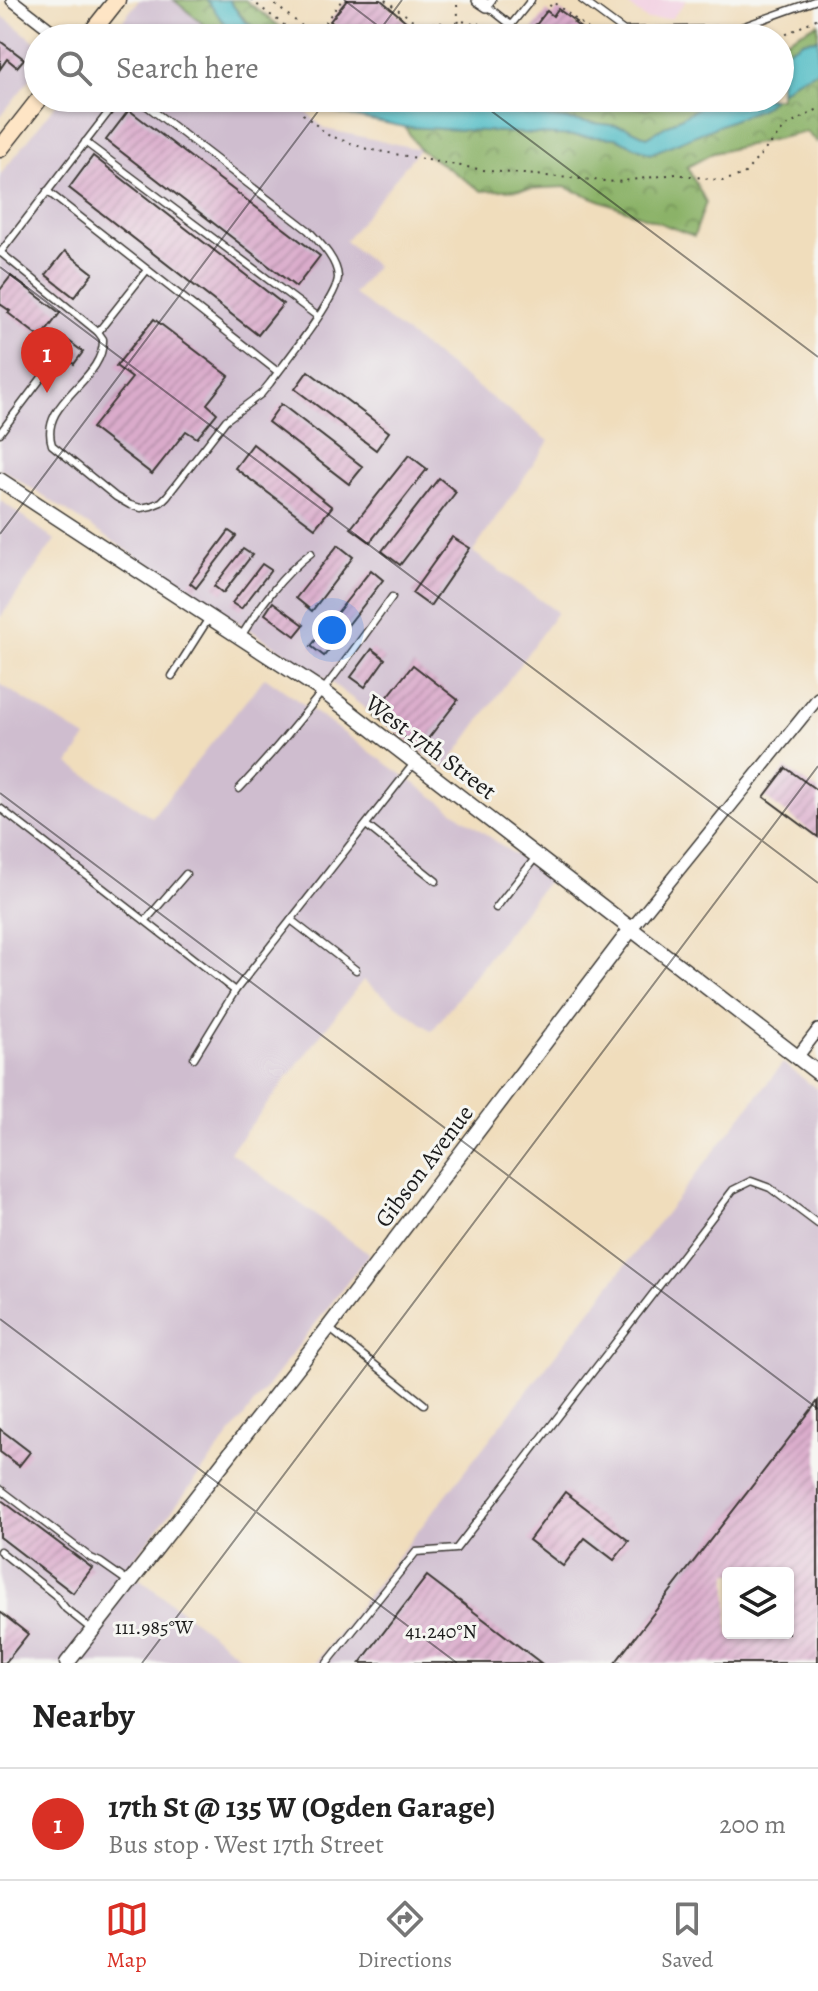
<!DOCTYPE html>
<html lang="en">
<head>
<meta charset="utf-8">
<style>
  body { margin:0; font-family:Alegreya,serif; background:#f2f2f2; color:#222 }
  .controls { position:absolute; right:24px; bottom:24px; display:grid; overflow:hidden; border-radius:8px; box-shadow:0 2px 6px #0004 }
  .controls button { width:72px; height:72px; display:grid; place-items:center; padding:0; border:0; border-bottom:2px solid #e0e0e0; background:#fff; color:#222; font:40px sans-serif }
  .you { position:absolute; left:332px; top:630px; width:28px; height:28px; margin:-20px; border:6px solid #fff; border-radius:50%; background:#1a73e8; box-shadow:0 0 0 12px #1a73e833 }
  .badge { display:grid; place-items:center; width:52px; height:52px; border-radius:50%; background:#d93025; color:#fff; font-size:26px; font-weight:700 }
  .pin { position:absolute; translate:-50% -66px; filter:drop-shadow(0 2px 4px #0008) }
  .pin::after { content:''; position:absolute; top:42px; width:28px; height:24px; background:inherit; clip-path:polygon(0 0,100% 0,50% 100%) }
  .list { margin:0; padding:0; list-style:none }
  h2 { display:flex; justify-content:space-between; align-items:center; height:104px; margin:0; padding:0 32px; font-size:34px }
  h2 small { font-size:26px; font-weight:400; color:#767676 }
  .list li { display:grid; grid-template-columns:52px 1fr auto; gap:24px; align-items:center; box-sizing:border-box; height:112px; padding:0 32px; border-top:2px solid #e0e0e0 }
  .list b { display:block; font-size:30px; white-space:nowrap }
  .list p { margin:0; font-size:26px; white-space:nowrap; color:#767676 }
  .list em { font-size:26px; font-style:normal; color:#767676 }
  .icon { flex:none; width:44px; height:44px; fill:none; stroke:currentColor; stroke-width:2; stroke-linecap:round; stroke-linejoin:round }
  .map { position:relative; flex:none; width:818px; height:1663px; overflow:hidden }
  .search { position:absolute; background:#fff; box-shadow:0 2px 6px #0004; left:24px; right:24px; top:24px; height:88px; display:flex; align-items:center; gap:20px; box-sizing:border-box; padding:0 28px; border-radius:44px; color:#767676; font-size:30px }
  .sheet { height:216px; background:#fff }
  nav { display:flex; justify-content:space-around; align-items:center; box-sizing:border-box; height:112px; border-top:2px solid #e0e0e0; background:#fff; font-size:22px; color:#767676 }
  nav a { display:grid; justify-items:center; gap:4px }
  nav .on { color:#d93025 }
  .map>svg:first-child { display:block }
  .built { fill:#f2cfe1 }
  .industrial { fill:#cfbdcf; fill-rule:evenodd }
  .forest { fill:url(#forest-crowns); stroke:#546742; stroke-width:2 }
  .water { fill:#4cbac3; stroke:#346b70; stroke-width:2 }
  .building { fill:url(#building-hatch); fill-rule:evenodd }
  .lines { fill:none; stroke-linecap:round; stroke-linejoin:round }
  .service-casing { stroke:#3c3934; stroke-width:9 }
  .minor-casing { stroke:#3c3934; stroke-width:14 }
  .tertiary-casing { stroke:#3c3934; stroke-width:17 }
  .secondary-casing { stroke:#3c3934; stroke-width:19 }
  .path { stroke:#3c3934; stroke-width:2; stroke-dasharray:2 6; stroke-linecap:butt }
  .service { stroke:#fff; stroke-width:6 }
  .minor { stroke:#fff; stroke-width:11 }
  .tertiary { stroke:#fff; stroke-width:14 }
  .secondary { stroke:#fee5c5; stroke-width:16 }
  .ticks { fill:none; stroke:#1c1c1c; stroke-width:2; stroke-opacity:0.45 }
  .labels { text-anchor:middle; stroke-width:6; stroke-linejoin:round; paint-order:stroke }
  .street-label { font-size:24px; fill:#1c1c1c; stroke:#f6f6f2 }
  .ticks-label { font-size:20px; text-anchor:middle; fill:#1c1c1c; stroke:#f6f6f2; stroke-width:6; stroke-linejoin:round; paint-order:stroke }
</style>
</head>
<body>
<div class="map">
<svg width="818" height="1663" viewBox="0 0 818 1663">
  <defs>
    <pattern id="forest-crowns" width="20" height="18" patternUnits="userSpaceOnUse" patternTransform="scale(2)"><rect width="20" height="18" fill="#8bb268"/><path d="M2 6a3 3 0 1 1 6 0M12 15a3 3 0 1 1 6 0" fill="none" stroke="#719055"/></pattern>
    <pattern id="building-hatch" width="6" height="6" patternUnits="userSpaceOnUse" patternTransform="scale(2)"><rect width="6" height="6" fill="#daabcb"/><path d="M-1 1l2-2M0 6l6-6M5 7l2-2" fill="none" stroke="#ba93ae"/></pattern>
  </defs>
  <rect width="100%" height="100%" fill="#f6f6f2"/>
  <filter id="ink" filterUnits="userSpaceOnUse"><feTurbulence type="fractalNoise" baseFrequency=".0125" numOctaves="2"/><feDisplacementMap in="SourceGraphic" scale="16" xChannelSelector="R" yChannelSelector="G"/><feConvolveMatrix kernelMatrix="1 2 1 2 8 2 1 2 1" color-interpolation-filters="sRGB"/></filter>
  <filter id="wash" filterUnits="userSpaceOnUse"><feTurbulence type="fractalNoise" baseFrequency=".006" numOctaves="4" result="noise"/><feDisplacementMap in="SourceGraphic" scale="32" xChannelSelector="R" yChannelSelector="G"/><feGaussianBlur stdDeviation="1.8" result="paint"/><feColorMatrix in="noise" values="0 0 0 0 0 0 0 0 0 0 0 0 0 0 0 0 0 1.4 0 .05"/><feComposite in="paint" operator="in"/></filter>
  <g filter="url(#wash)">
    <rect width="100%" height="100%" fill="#f0ddbc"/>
    <!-- built -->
    <path class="built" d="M622,0H687L672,18L647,20Z"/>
    <!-- industrial -->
    <g class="industrial">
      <path d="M139,0H174L220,38H109Z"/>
      <path d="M0,14L38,44V69L0,117Z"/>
      <path d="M61,98H291L325,129L419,149L345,241L376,266L354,294L549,441L473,552L557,612L445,769L329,681L0,468V175Z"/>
      <path d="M0,500L55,540L0,618Z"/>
      <path d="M265,677L549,879L432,1031L363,980L230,1152L369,1254L127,1569L249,1663H0V684L86,738L69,764L152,817Z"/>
      <path d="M783,1063L818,1090V1663H315ZM728,1573H788V1633H728Z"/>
    </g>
    <!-- forest -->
    <g class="forest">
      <path d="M174,0H207L231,32L242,38H220Z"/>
      <path d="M229,0H245L295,38C261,38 248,26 229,0Z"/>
      <path d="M818,23V39L805,40L780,54V43Z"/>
      <path d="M818,70V143L806,132L713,153L687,167L706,202L694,236L565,187L482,191L419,149L405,127L616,138L650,154L762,108L774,98H780V93L794,81Z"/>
      <path d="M394,98H586L647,109L671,98H715L647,137L626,127Z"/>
    </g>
    <!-- water -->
    <g class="water">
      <path d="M207,0H229L244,21L272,38C229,38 232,33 207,0Z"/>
      <path d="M818,39V70L794,81L780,93V54L805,40Z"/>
      <path d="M310,98H394L626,127L647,137L715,98H774L762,108L650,154L616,138L405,127L335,113Z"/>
    </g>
    <g id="blocks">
      <!-- building -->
      <g class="building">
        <path d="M347,0H381L415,29L487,27V38H351L330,21Z"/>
        <path d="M558,9L576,22L574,23L594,38H526L547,11L553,16Z"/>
        <path d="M0,41L24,59L17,67L7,59L0,69Z"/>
        <path d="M129,110L320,256L296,287L106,140Z"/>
        <path d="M93,156L283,304L258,335L69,188Z"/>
        <path d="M65,251L93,273L74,297L46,275Z"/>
        <path d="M11,276L60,313L41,338L8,313L10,311L0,304V290Z"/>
        <path d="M154,319L229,376L207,404L217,413L197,438L186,431L152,474L92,428L132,378L116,366Z"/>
        <path d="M65,338L83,352L74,364L56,350Z"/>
        <path d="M308,371L389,432L376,450L295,389Z"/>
        <path d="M281,404L363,467L349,484L268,422Z"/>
        <path d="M253,444L332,507L315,528L235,468Z"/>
        <path d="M409,455L427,469L370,542L351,528Z"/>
        <path d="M439,478L456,492L400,565L382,551Z"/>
        <path d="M229,531L236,536L196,588L190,583Z"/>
        <path d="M452,537L470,548L430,606L412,593Z"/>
        <path d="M338,545L353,557L312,611L296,598Z"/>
        <path d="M243,549L252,555L223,593L214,586Z"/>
        <path d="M262,564L271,570L241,609L232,603Z"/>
        <path d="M371,570L383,580L324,656L311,646Z"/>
        <path d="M273,602L304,625L295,636L265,614Z"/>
        <path d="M372,649L385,659L365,687L351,677Z"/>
        <path d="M413,665L458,700L420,749L374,714Z"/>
        <path d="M786,768L818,791V837L764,797Z"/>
        <path d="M818,1401V1663H615ZM728,1573H788V1633H728Z"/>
        <path d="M0,1429L30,1452L19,1466L0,1452Z"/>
        <path d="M565,1492L629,1541L614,1560L585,1538L563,1566L529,1540Z"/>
        <path d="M0,1499L92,1568L73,1593L0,1537Z"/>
        <path d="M427,1576L541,1663H360Z"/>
        <path d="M0,1612L28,1634L5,1663H0Z"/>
      </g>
    </g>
  </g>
  <g filter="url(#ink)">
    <use href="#blocks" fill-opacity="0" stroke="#3c3934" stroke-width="2"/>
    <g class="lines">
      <defs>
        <g id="service">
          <path d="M492,0L487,6L511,25L531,0"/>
          <path d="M582,0L624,31L736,29L817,0"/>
          <path d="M85,142L317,316"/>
          <path d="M47,191L278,372"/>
          <path d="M0,252L98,332L103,339C105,381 38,401 52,445L116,497L130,505L141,508L151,506L161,502L167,496L226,420L261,394L270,383C284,364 338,297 338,277C337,259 319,242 308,230L147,106L133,98"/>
          <path d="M0,253L114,105L123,98"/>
          <path d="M98,332L147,270"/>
          <path d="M0,433L43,376"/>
          <path d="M240,638C260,606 281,576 311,553"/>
          <path d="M172,676L209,618"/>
          <path d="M239,789C296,729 344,664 392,597"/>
          <path d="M0,808L235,991"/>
          <path d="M366,825L436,881"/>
          <path d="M496,908L536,857"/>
          <path d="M146,920L186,874"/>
          <path d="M291,920L356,970"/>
          <path d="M194,1058L235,991L415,762"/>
          <path d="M330,1329L424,1404"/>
          <path d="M0,1489L91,1558L100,1562L130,1583"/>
          <path d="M0,1551L55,1595L66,1609L91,1629"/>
          <path d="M327,1663L416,1552L456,1549L733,1190L751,1181L770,1188L818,1224"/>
        </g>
        <g id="minor">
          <path d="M12,0L61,38"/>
          <path d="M478,0L487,6"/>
          <path d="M632,928L818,698"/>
          <path d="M798,1056L818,1030"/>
        </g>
        <g id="tertiary">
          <path d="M0,480L324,692L818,1073"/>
          <path d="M67,1663L328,1328L632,928"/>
        </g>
        <g id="secondary">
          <path d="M87,38L117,0"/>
          <path d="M0,149L40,98"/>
        </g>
      </defs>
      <!-- service casing -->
      <use href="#service" class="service-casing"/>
      <!-- minor casing -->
      <use href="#minor" class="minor-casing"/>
      <!-- tertiary casing -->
      <use href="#tertiary" class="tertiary-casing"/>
      <!-- secondary casing -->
      <use href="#secondary" class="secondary-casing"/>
      <!-- path -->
      <g class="path">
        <path d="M251,0L301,38"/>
        <path d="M269,0L311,33L348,38"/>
        <path d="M385,0L421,26L437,22L451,25L462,21L473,24L480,23"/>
        <path d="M457,5L459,26"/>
        <path d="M485,26L500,38"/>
        <path d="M321,38L325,22L342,0"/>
        <path d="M525,38L553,2L600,38"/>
        <path d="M779,38L818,18"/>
        <path d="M304,98L303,114L328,135L367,149L489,171L616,182L676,174L723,181L744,174L785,127L818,109"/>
        <path d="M618,98H643"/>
      </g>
      <!-- service -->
      <use href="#service" class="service"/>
      <!-- minor -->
      <use href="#minor" class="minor"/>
      <!-- tertiary -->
      <use href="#tertiary" class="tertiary"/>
      <!-- secondary -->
      <use href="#secondary" class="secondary"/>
    </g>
  </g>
  <!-- ticks -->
  <path class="ticks" d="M344,0L394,38M374,38L402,0M474,98L818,357M0,267L818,883M0,534L328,98M0,793L818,1409M0,1319L457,1663M142,1663L818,766"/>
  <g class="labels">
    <!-- street labels -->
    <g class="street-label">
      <text transform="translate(431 747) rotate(37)" y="8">West 17th Street</text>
      <text transform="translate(424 1166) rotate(-53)" y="8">Gibson Avenue</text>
    </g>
  </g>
  <g class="ticks-label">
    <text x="154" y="1634">111.985°W</text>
    <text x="441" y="1638">41.240°N</text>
  </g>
</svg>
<div class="controls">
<button><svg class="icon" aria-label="layers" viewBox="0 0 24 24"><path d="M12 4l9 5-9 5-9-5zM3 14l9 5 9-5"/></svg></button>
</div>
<div class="you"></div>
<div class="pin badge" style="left:47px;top:393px">1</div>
<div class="search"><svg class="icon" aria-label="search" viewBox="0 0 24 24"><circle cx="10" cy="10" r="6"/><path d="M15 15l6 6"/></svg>Search here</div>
</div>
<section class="sheet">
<h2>Nearby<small></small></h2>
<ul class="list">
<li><span class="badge">1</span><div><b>17th St @ 135 W (Ogden Garage)</b><p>Bus stop · West 17th Street</p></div><em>200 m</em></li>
</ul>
</section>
<nav>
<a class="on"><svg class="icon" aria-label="map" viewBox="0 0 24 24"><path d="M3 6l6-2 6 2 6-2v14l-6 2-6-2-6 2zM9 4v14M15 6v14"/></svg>Map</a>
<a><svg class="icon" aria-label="directions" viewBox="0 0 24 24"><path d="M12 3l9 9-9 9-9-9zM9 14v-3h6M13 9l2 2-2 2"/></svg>Directions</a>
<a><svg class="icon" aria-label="saved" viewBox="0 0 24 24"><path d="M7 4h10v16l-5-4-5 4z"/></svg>Saved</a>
</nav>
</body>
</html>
